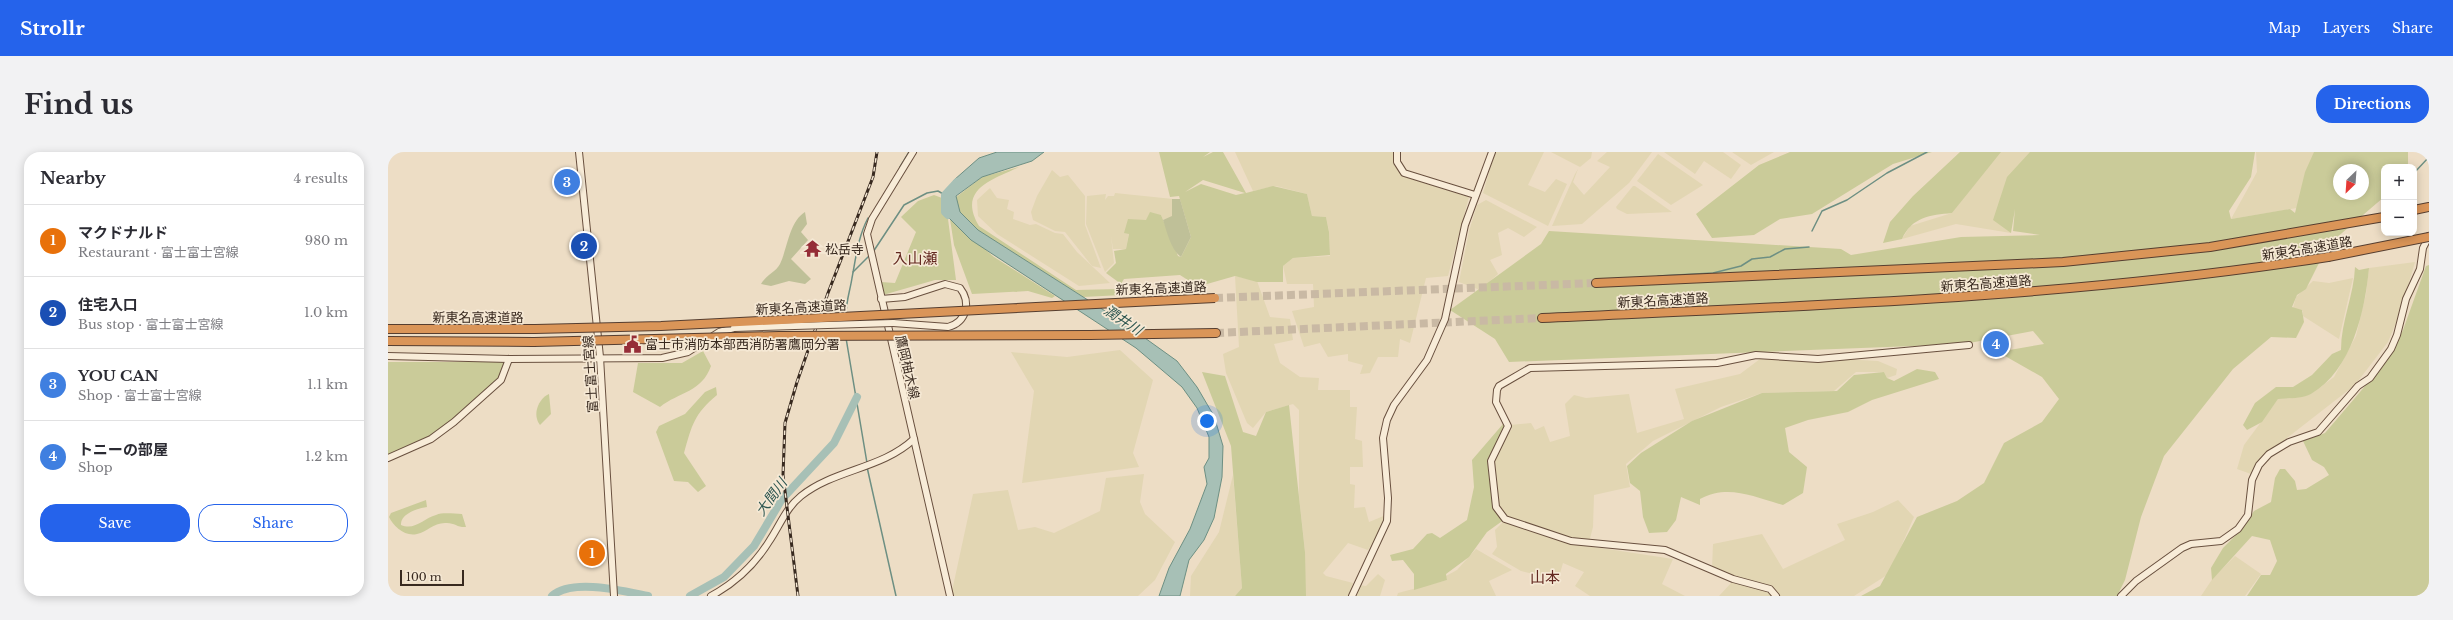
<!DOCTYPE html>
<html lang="en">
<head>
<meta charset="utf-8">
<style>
  body { margin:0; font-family:"Libre Baskerville","Noto Sans JP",serif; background:#f2f2f3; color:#2b2b33 }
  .controls { position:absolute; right:12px; top:12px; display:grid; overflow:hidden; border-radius:8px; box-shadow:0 2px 10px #0003 }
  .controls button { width:36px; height:36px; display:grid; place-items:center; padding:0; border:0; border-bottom:1px solid #e1e1e2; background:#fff; color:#2b2b33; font:20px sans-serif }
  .compass { position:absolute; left:1945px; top:12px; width:36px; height:36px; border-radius:50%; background:#fff; box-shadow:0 2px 10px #0003; rotate:205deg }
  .scale { position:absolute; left:12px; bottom:10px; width:64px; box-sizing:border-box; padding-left:4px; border:2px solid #38291f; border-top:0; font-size:11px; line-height:14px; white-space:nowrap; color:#38291f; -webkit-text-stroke:3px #f5e8d4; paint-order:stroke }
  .you { position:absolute; left:819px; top:269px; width:14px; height:14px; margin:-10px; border:3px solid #fff; border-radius:50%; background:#1a73e8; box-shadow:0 0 0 6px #1a73e833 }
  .badge { display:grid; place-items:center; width:26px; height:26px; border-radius:50%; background:#2563eb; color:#fff; font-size:13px; font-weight:700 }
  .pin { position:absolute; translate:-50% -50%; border:2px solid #fff; box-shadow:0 1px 4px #0006 }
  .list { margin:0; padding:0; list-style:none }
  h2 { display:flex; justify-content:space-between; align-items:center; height:52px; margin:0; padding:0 16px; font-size:17px }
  h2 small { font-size:13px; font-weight:400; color:#7c7c81 }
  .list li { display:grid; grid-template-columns:26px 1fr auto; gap:12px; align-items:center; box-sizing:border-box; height:72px; padding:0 16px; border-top:1px solid #e1e1e2 }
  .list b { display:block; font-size:15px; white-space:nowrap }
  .list p { margin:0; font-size:13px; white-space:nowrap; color:#7c7c81 }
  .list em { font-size:13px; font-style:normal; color:#7c7c81 }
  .actions { display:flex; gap:8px; padding:12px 16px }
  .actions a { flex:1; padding:9px 0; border:1px solid #2563eb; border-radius:16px; text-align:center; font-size:14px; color:#2563eb }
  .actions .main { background:#2563eb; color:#fff }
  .map { position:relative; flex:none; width:2041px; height:444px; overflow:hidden; border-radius:16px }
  header { display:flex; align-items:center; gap:24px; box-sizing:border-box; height:56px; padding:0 20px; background:#2563eb; color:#fff }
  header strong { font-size:19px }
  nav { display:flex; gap:22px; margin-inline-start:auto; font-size:14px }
  .intro { display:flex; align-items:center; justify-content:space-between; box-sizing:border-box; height:96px; padding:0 24px }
  h1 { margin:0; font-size:28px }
  .button { padding:10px 18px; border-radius:16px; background:#2563eb; color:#fff; font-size:14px; font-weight:700 }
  main { display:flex; gap:24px; padding:0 24px }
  aside { flex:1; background:#fff; border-radius:16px; box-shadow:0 2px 10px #0003 }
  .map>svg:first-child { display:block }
  .farmland { fill:#e2d6b3 }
  .green { fill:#cacb99; fill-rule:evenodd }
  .cemetery { fill:#bfc098 }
  .water { fill:#a7c0b6; stroke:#6d8f83 }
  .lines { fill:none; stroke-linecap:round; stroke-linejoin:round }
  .stream { stroke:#6d8f83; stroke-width:1.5 }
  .river { stroke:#a7c0b6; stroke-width:8 }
  .highway-tunnel { stroke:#c9b9a4; stroke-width:8; stroke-dasharray:8 4; stroke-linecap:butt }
  .secondary-casing { stroke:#69503f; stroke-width:8 }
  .highway-casing { stroke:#563e30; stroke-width:10 }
  .secondary { stroke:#f8ecd8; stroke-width:6 }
  .highway { stroke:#da9558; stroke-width:8 }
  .rail-casing { stroke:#38291f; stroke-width:3 }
  .rail { stroke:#f5e8d4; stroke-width:1.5; stroke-dasharray:4.5; stroke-linecap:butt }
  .secondary-bridge-casing { stroke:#69503f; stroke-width:8; stroke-linecap:butt }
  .highway-bridge-casing { stroke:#563e30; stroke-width:10; stroke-linecap:butt }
  .secondary-bridge { stroke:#f8ecd8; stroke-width:6 }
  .highway-bridge { stroke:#da9558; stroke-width:8 }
  .labels { text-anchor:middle; stroke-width:3.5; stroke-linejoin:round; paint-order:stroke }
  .street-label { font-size:13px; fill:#38291f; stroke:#f5e8d4 }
  .poi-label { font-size:13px; fill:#38291f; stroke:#f5e8d4; text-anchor:start }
  .water-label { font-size:14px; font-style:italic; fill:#2f5751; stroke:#f5e8d4 }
  .quarter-label { font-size:15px; fill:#632820; stroke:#f5e8d4 }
</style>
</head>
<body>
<header>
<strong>Strollr</strong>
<nav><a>Map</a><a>Layers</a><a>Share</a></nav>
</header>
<div class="intro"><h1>Find us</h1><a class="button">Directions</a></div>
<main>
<aside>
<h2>Nearby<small>4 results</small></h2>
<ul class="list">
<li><span class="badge" style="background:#e8710a">1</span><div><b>マクドナルド</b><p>Restaurant · 富士富士宮線</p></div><em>980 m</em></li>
<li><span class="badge" style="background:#1a4fb4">2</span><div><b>住宅入口</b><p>Bus stop · 富士富士宮線</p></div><em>1.0 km</em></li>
<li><span class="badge" style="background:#3f7fe0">3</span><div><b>YOU CAN</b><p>Shop · 富士富士宮線</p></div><em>1.1 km</em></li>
<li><span class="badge" style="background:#3f7fe0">4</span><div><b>トニーの部屋</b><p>Shop</p></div><em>1.2 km</em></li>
</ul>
<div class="actions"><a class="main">Save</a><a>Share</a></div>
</aside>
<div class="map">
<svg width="2041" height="444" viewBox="0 0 2041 444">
  <rect width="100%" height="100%" fill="#edddc5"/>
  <!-- farmland -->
  <g class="farmland">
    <path d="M847,0H1005L1006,9L1017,25L1081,45L1060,124L1038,126L1022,191L1012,187L1010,205H990L982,221L972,222L975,213L960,209V202L940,205L932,191L916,195L904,159L926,155L925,132H899L895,114L905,106L942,104L941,79L938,65L924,64L919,42L888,34L865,39Z"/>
    <path d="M1107,0H1156L1140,33L1157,40L1168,27L1179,32L1160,74L1095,41Z"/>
    <path d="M1163,0H1204L1203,6L1192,15Z"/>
    <path d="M1219,0H1264L1241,31L1194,72L1164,74L1187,22L1190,17L1185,30L1196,43L1222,15L1209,9Z"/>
    <path d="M1276,0H1335L1353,13L1343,27L1316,9L1307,22Z"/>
    <path d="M1344,0H1386L1363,13Z"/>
    <path d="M1610,0H1643L1606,66L1623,81L1568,72L1514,87L1522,74L1564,61Z"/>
    <path d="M1868,0H1929L1909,56L1843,67L1869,20Z"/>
    <path d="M1270,2L1315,33L1283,53L1249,29Z"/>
    <path d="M664,18L672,25L680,23L697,44V73L713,116L704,114L677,80L667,79L645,68L643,60L649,44Z"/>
    <path d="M1245,34H1247L1284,60L1239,62L1229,57L1228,55Z"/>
    <path d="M602,36L609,46L621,48L619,57L626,60L625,67L642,73L648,72L667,81L675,82L689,100L722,131L691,134L609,82L590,64L589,48Z"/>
    <path d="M727,41L785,47L784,65L775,68L773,63L758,68L741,81L738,97H725L723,84L726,111L717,120L698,72L699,44L718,42L717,48L720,44H726Z"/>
    <path d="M1098,48L1149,75L1136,85L1120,76L1110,81L1114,103L1102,108L1110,122L1092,138L1071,130L1081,79L1089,53Z"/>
    <path d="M2027,110L2012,161L2000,190L1967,233L1872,307L1863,322L1849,317L1856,293L1890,247L1907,246L1923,242L1946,225L1968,184L1978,142L1981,116Z"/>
    <path d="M847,124L869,129L882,165L902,167L905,188L886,192L892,211L912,225L931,226L930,238H962V255H969L967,287L974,289L975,315H962V332L967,333L966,356L977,355L981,370L998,363L996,373L980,398L960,391L935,421L938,424L965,431L961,444H917V399L911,344V258L905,252L878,260L865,276L859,271L838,221L835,202L851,195Z"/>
    <path d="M1965,126L1951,187L1915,164V159L1905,156L1908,145L1925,129L1941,131Z"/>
    <path d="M732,198L765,228L745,301L751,315L634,331L646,239L623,200L679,205Z"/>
    <path d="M1435,206L1490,209L1509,217L1508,223L1499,226L1496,220H1468L1446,239L1374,241L1333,255L1265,289L1238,312L1242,335L1206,343L1205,375L1200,394L1285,407L1274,432L1297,444H1202L1187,434L1196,420L1175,411L1170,428L1133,419L1104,402L1109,395L1107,378L1115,370L1100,305L1124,277L1122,273L1143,271L1147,278L1156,274L1162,290L1182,284L1177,252L1186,243L1198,246L1241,242L1249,281L1296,267L1287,237L1352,222L1372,207Z"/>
    <path d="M756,322L752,350L757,362L787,390L767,428L750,444H565L564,439L585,342L620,338L630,378L647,375L666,381L712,359L718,326Z"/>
    <path d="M845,323L854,436L847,444H802L803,424L831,380Z"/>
    <path d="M1510,348L1526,365L1512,397L1499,423L1466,444H1331L1344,430L1324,416L1325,392L1374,382L1395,417L1457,388L1449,372L1485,360Z"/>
    <path d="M1088,397L1124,418L1101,429L1108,444H1009L1010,441L1059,428L1058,424L1069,418Z"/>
    <path d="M1847,404L1873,422L1857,444H1813L1825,426Z"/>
    <path d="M990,422L997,428L992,444H967L970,433L978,434Z"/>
  </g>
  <!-- green -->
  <g class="green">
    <path d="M771,0H822L815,5L825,0H835L858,41L885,34L919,42L924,64L938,65L941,80L942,103L905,106L895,114V130H869L847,124L819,132H806L792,123L736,127L733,132L718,121L728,111L726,99L738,97L741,82L736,81L740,67L758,68L762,60L773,63L790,104L793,105L803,85L791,44L782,45ZM815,28L857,41L848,43L813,32L797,40Z"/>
    <path d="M1402,0H1544L1505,12L1424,62L1392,67L1366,83L1324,86L1308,62L1371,13Z"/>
    <path d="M1572,0H1613L1564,61C1542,63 1524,65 1514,87L1495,91L1502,70L1525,44Z"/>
    <path d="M1642,0H1867L1863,25L1841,59L1843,67L1902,57L1907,61L1917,20L1926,0H2020V15H1996V45L1940,93L1918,137L1909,143L1904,155L1914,158L1916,170L1908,186L1883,185L1845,217L1776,304L1753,365L1737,428L1729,444H1473L1492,434L1529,365L1569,349L1596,331L1616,291L1654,270L1671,247L1654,225L1610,200L1656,192L1645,179L1576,192L1121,210L1107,187L1062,158L1153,92L1161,79L1453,97L1463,103L1573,85L1652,83L1625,79L1627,57L1623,81L1605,68L1619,25ZM1951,18H1975V42H1951Z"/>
    <path d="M631,15C604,28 569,37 591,74L688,138L731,137L734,143L695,145L590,78L572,60L567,46L594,25Z"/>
    <path d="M546,43L554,46V60L560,67L568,128H547L495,143L493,130L507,131L528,80L513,65L530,49Z"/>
    <path d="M562,67L606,105L667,144L664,146L640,139L584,142L566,93Z"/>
    <path d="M2041,113V444H1859L1873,423H1882L1889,409L1882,388L1864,384L1824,428L1823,416L1835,396L1854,377L1866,359L1883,350L1887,326L1892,317H1897L1907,329L1909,338L1918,337L1941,323L1936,315L1924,308L1915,289L1937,281L2001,206L2015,178L2038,114Z"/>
    <path d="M1967,115L1971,118L1981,116C1977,159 1964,218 1923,242C1913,247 1900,246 1890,247L1874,270L1859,278L1855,273L1867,251L1888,235H1905L1924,223L1944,202L1953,198C1953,169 1966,143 1967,115Z"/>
    <path d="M315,199L323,214C314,240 291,240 272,255L245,240L250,211H294Z"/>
    <path d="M0,210H118L113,225L48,281L0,306Z"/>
    <path d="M1529,217L1547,220L1551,227L1484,248L1460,260L1420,268L1397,276L1401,300L1419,315L1415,341L1395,353C1365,345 1341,332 1312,347V353L1293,345L1288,368L1279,380L1261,381L1255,365L1252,339L1242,331L1239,314L1253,301L1304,269L1374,241L1449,239L1466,223L1496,220L1499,226L1506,229Z"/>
    <path d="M814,220L837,224L855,280L868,284L878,260L901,253L917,400L918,444H847L854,436L843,294Z"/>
    <path d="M328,235L329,243C306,262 304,273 296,301L318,334L310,340L300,330L286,329L268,280L271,274L297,262L317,240Z"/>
    <path d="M161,242L163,262L152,273C144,263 150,247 161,242Z"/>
    <path d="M1115,272L1118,277L1103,309L1108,355L1117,367L1099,380L1081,405L1058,422L1059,428L1026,438V422L1015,408L1004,409L1002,403L1025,397L1039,382L1044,381L1052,386L1079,368L1086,335L1084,308Z"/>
    <path d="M38,348L39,355C30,356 12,362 13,373C27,379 36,366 48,363C55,360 66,362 74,362L78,375C70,376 66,370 57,371C45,371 39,380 29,382C17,385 5,374 1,365L3,361Z"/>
  </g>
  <!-- cemetery -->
  <g class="cemetery">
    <path d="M784,47H792L803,85L793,105C783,98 779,80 775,68L784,64Z"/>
    <path d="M417,60L419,72L413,80L420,88L403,107L423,127L417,132L401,129L383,134L373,132C378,123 388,120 392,112C400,95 401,70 417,60Z"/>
  </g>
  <!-- water -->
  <path class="water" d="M609,0H656L644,9L594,25L568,44L572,60L590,78L736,171L789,209L809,235L826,264L835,294L834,325L826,366L816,388L801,408L792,444H771L781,416L802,377L819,332L816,315L821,306V285L809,256L794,235L748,196L583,88L555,60L566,28L591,6Z"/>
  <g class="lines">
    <!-- stream -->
    <g class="stream">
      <path d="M512,15L521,0"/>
      <path d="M2026,21L2041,5"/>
      <path d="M1424,79L1434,59L1459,48L1499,21L1539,0"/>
      <path d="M485,100L516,53L539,41L550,39L557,43"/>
      <path d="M465,120L482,103"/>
      <path d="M1270,124L1325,121L1353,114L1364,107L1382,105L1397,97L1421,95"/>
      <path d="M458,163C458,149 462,139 464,126C468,105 470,85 480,66"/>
      <path d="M458,186L479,311"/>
      <path d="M479,315L508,444"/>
    </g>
    <!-- river -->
    <g class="river">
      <path d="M560,63L557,60V43L569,30"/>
      <path d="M164,444C184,426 235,439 260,444"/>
      <path d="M302,444L336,425L366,394L394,347L446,291L469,245"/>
    </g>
    <!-- highway-tunnel -->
    <g class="highway-tunnel">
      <path d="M827,146L1208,131"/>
      <path d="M828,181L1154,166"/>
    </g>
    <defs>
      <g id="secondary">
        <path d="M191,0L212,205L226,444"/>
        <path d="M525,0L484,67L479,82L562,444"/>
        <path d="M1009,0V10L1016,21L1087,43"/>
        <path d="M493,147L517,145L557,132L572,136C583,150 579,170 560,175L505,171"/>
        <path d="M0,204L121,207L274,206L300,200L331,180L346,176"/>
        <path d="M0,306L43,287L66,270L113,228L121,207"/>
        <path d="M323,444C347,431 368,411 382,388C392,373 398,356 413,344C447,317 494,317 526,287"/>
        <path d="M964,444L999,369L1000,346L995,286L999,268L1006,253L1039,208L1057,167L1077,73L1104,0"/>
        <path d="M1388,444L1382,437L1345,427L1277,398L1183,389L1117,367L1108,355L1103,309L1120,274L1108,250L1109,238L1111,234L1142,216L1329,211L1368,203L1430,207L1581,193"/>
        <path d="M1733,444L1748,429L1794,396L1803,392L1833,389L1850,377L1860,363L1864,328L1871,313L1881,302L1901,290L1930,280L1970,234L1982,226L2003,197L2009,183L2018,147L2032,117L2035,96L2041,84"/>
      </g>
      <g id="highway">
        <path d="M2026,58L2041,55"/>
        <path d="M1208,131L1675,110L1822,95L1996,65"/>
        <path d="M1154,166C1417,154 1679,146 1940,105"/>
        <path d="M702,183L828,181"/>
      </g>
    </defs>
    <!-- secondary casing -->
    <use href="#secondary" class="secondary-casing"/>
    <!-- highway casing -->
    <use href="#highway" class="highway-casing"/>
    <!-- secondary -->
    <use href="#secondary" class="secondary"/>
    <!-- highway -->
    <use href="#highway" class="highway"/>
    <defs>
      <path id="rail" d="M410,444L395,323L397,271L409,230L440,141L485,25L489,0"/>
    </defs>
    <!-- rail casing -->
    <use href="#rail" class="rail-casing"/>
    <!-- rail -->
    <use href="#rail" class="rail"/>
    <defs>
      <path id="secondary-bridge" d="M346,176L505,171"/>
      <g id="highway-bridge">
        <path d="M1940,105L2041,85"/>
        <path d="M0,177H147L273,174L827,146"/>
        <path d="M0,189L146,190L391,184L702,183"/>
      </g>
    </defs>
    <!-- secondary-bridge casing -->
    <use href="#secondary-bridge" class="secondary-bridge-casing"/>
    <!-- highway-bridge casing -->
    <use href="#highway-bridge" class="highway-bridge-casing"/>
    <!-- secondary-bridge -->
    <use href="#secondary-bridge" class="secondary-bridge"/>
    <!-- highway-bridge -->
    <use href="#highway-bridge" class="highway-bridge"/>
  </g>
  <!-- icons -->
  <defs>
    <symbol id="temple-bare" viewBox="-9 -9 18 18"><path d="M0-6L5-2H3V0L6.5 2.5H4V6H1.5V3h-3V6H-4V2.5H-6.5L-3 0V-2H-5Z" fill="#952d37" stroke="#f5e8d4" stroke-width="2.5" paint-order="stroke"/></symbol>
    <symbol id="civic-bare" viewBox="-9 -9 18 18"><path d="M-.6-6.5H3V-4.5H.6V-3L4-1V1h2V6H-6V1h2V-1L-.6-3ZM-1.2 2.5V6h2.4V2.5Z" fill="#952d37" stroke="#f5e8d4" stroke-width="2.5" paint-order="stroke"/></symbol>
  </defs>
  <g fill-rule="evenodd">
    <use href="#temple-bare" x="412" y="84" width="25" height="25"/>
    <use href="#civic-bare" x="232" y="180" width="25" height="25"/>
  </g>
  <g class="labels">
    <!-- street labels -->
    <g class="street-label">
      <text transform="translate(1919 96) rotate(-9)" y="5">新東名高速道路</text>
      <text transform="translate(1598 131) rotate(-4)" y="5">新東名高速道路</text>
      <text transform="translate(773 136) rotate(-2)" y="5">新東名高速道路</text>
      <text transform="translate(1275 148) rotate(-3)" y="5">新東名高速道路</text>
      <text transform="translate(413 155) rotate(-3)" y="5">新東名高速道路</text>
      <text x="90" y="170">新東名高速道路</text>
      <text transform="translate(520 215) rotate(77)" y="5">鷹岡柚木線</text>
      <text transform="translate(202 222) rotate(-94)" y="5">富士富士宮線</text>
    </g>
    <!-- poi labels -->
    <g class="poi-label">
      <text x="437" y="102">松岳寺</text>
      <text x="257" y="197">富士市消防本部西消防署鷹岡分署</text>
    </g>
    <!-- water labels -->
    <g class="water-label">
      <text transform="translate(735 168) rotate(33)" y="5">潤井川</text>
      <text transform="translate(383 345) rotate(-54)" y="5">大間川</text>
    </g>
    <!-- quarter labels -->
    <g class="quarter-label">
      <text x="527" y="112">入山瀬</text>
      <text x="1157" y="431">山本</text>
    </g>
  </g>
</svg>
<div class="controls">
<button>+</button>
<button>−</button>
</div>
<svg class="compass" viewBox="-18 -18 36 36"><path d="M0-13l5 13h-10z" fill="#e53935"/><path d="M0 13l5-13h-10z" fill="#7c7c81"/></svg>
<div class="scale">100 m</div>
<div class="you"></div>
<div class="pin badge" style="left:204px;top:401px;background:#e8710a">1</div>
<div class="pin badge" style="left:196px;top:94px;background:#1a4fb4">2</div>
<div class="pin badge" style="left:179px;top:30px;background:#3f7fe0">3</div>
<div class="pin badge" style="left:1608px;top:192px;background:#3f7fe0">4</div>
</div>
</main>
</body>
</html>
